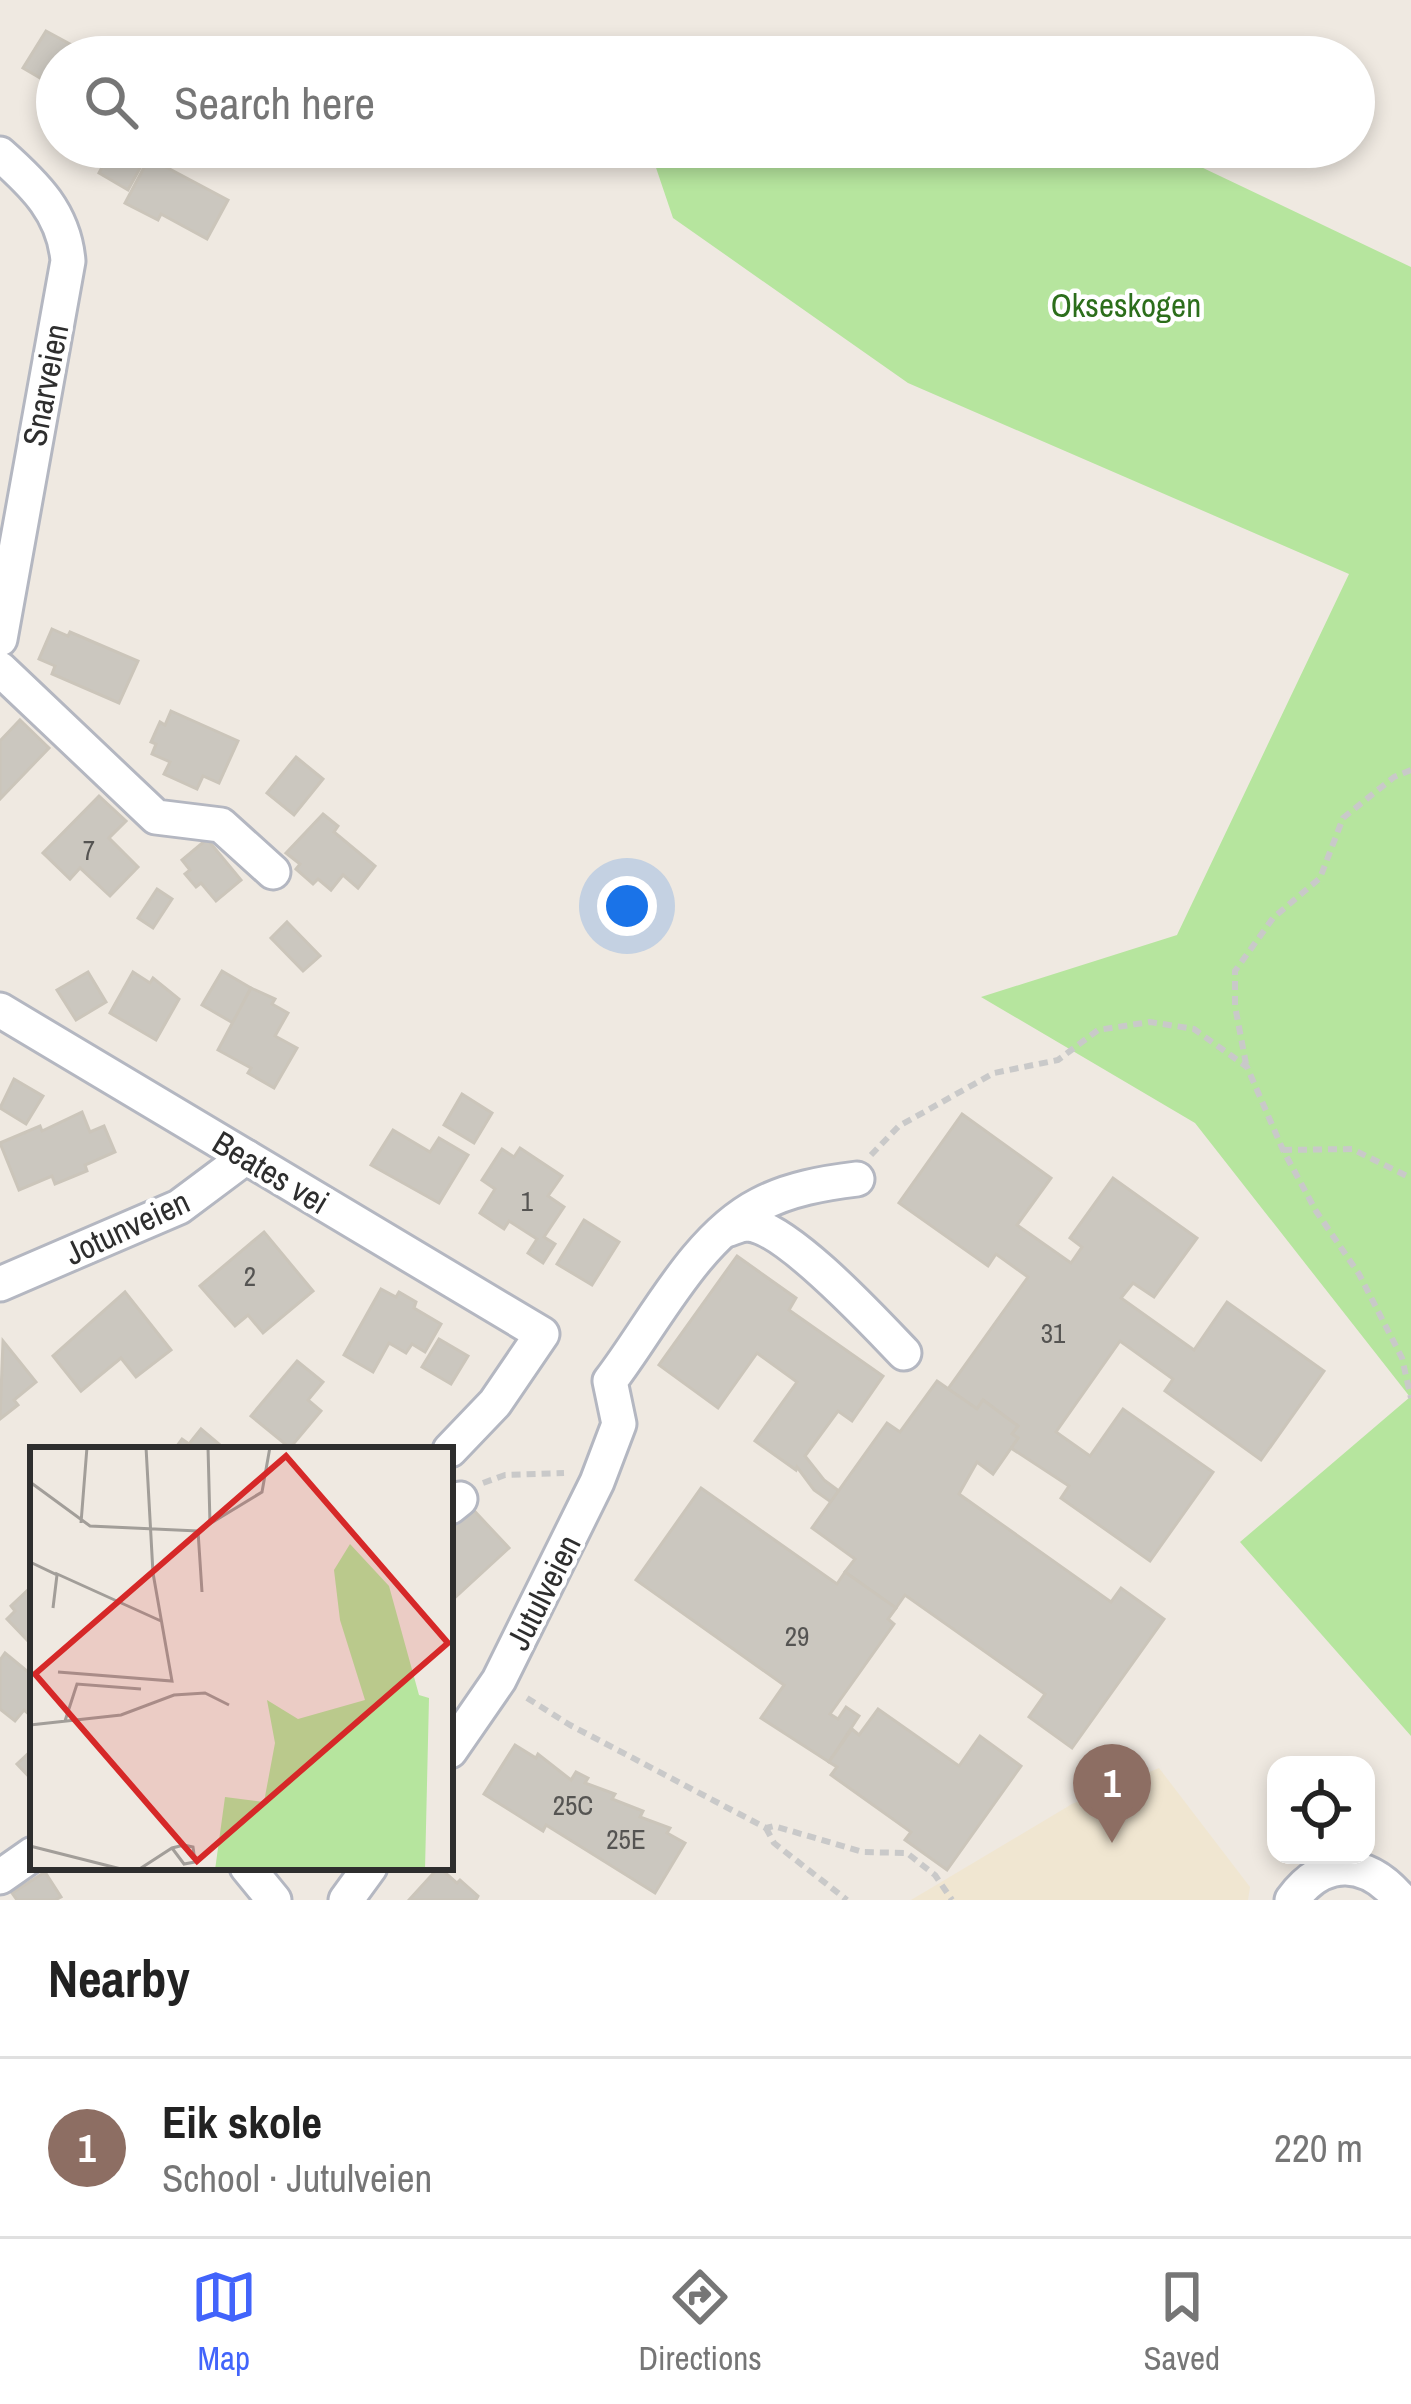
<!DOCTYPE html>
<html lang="en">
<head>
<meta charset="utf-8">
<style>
  body { margin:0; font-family:"Archivo Narrow",sans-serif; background:#f6f6f6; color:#222 }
  .controls { position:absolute; right:36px; bottom:36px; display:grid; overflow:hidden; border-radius:24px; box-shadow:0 6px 18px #0003 }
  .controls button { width:108px; height:108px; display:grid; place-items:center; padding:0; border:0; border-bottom:3px solid #e0e0e0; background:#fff; color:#222; font:60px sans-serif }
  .you { position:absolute; left:627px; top:906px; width:42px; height:42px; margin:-30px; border:9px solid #fff; border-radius:50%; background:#1a73e8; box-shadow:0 0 0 18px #1a73e833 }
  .badge { display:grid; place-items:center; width:78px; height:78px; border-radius:50%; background:#4264fb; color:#fff; font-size:39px; font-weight:700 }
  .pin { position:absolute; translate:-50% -99px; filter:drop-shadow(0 3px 6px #0008) }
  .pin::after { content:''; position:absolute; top:63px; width:42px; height:36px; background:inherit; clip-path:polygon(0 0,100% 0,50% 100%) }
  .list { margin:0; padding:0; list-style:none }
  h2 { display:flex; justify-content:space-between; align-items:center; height:156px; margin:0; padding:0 48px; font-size:51px }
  h2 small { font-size:39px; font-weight:400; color:#767676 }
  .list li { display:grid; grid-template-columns:78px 1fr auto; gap:36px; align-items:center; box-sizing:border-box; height:180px; padding:0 48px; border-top:3px solid #e0e0e0 }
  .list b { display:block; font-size:45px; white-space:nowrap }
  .list p { margin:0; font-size:39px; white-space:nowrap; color:#767676 }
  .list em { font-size:39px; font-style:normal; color:#767676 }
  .icon { flex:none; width:66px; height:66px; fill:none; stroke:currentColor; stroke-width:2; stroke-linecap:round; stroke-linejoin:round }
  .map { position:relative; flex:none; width:1411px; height:1900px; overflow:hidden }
  .search { position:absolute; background:#fff; box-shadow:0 6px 18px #0003; left:36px; right:36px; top:36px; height:132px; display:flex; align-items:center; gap:30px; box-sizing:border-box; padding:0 42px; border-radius:66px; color:#767676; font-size:45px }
  .sheet { height:336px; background:#fff }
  nav { display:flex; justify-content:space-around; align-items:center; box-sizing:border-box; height:168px; border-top:3px solid #e0e0e0; background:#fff; font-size:33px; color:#767676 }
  nav a { display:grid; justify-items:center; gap:6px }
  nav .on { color:#4264fb }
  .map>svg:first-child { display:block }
  .education { fill:#f0e6d1 }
  .green { fill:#b6e59e }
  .building { fill:#cbc7bf; stroke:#cbc5ba; stroke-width:3 }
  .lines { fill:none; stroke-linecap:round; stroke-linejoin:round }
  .minor-casing { stroke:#b4b7c1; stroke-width:39 }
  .path { stroke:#c9c9c9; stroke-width:6; stroke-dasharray:9 6; stroke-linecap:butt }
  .minor { stroke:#fff; stroke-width:33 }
  .labels { text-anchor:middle; stroke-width:9; stroke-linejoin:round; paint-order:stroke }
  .number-label { font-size:27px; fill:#555452 }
  .park-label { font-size:33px; fill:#2c6e1b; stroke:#fff }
  .street-label { font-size:33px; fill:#2e2e2e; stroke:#fff }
  .inset-road { fill:none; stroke:#a29e99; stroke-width:3 }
  .view { fill:#d62828; fill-opacity:0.15; stroke:#d62828; stroke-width:6 }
  .inset-edge { fill:none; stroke:#2e2e2e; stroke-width:6 }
</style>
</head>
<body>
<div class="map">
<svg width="1411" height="1900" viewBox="0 0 1411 1900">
  <rect width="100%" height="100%" fill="#efe9e1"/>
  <!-- education -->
  <path class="education" d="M1159,1768L1250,1887L1248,1900H911L1072,1804Z"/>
  <!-- green -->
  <g class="green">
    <path d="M945,45L970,57L618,54Z"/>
    <path d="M649,147H1159L1411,267V1736L1240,1542L1410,1397L1195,1123L981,997L1177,935L1349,574L908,383L673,218Z"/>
  </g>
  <!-- building -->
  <g class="building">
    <path d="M46,31L94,57H57V88L23,68Z"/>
    <path d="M113,147L151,148L128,190L99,173Z"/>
    <path d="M149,158L228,200L207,239L161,214L158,220L125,203Z"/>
    <path d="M52,629L68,636L70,632L138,661L119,703L52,674L55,666L39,659Z"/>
    <path d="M171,711L238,741L219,783L203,776L197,789L164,774L170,762L152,754L156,744L151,742L160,722L165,725Z"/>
    <path d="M20,720L49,748L0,799V741Z"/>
    <path d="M296,757L323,779L294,815L267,793Z"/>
    <path d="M99,796L126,821L109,838L138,867L110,896L80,868L70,879L43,853Z"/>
    <path d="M323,814L338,826L334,832L375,866L358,888L343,875L331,890L318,879L313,884L296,869L300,864L286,853Z"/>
    <path d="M207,839L241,880L216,901L201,883L196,887L185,874L190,870L182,860Z"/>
    <path d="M157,889L172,899L153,928L138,918Z"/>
    <path d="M287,922L320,956L303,971L271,938Z"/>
    <path d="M222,971L251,988L233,1023L202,1005Z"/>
    <path d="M88,972L106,1002L76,1020L57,990Z"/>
    <path d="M133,972L150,983L153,978L179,999L156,1040L110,1013Z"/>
    <path d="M251,988L275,999L272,1004L288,1013L275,1036L297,1048L274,1088L248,1073L251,1068L218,1050Z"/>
    <path d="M14,1079L43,1096L26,1124L0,1108Z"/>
    <path d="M462,1094L492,1113L474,1143L444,1125Z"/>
    <path d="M82,1112L90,1132L104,1126L115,1152L85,1165L87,1171L55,1184L52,1176L19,1190L0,1143L40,1126L42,1131Z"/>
    <path d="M962,1114L1051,1178L1017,1225L1071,1263L1082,1247L1070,1238L1113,1178L1197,1238L1154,1297L1133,1283L1121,1298L1194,1350L1227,1302L1324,1371L1261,1460L1165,1391L1173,1379L1120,1341L1056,1432L1090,1456L1123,1409L1213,1472L1150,1561L1061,1498L1069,1486L1011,1448L1018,1438L1012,1434L1018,1426L983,1400L977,1409L948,1389L1028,1277L996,1254L988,1266L899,1203Z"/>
    <path d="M393,1130L430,1152L439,1138L468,1155L439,1203L371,1165Z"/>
    <path d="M520,1148L562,1176L548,1196L564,1207L544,1237L555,1244L543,1263L528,1253L537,1239L509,1221L504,1229L480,1213L495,1189L482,1180L502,1149L514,1157Z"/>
    <path d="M584,1220L619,1242L592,1285L557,1264Z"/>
    <path d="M264,1232L313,1291L263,1333L248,1315L235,1326L200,1286Z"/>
    <path d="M737,1256L796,1298L789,1310L883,1376L852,1421L838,1411L805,1456L824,1480L839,1491L831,1502L814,1490L797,1467L796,1470L755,1441L797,1382L757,1353L718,1408L659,1365Z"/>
    <path d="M381,1289L396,1297L399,1292L416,1302L414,1308L441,1324L425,1352L412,1344L406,1353L389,1343L373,1372L344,1355Z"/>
    <path d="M125,1292L171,1350L136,1377L121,1358L81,1391L53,1356Z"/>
    <path d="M439,1339L468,1356L451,1384L422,1367Z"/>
    <path d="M3,1341L36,1382L14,1400L18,1405L0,1419Z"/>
    <path d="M297,1361L323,1382L308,1400L321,1411L290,1448L251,1416Z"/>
    <path d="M937,1381L977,1409L983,1400L1018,1426L1012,1434L1018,1438L993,1474L977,1462L959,1494L1111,1602L1121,1588L1164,1619L1072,1748L1029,1717L1045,1694L905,1595L896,1608L845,1572L855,1559L812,1528L887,1423L900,1432Z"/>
    <path d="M201,1429L226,1450H174L182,1439L189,1444Z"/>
    <path d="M701,1488L837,1584L845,1572L896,1608L888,1619L894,1624L830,1714L838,1719L846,1707L859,1716L829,1762L761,1718L784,1685L636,1580Z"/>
    <path d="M467,1503L509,1548L450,1602V1525Z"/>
    <path d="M31,1587L33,1637L28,1641L7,1619L15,1611L11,1606Z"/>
    <path d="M5,1653L33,1676V1712L30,1715L24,1710L15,1721L0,1709V1660Z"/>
    <path d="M878,1709L959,1766L980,1736L1021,1766L947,1870L905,1840L911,1832L831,1775L837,1767L829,1762L852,1729L859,1735Z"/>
    <path d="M515,1745L536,1758L538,1754L571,1780L576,1772L588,1778L585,1783L615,1794L612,1799L643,1811L640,1817L670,1828L667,1833L685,1843L655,1893L546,1825L543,1831L484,1794Z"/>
    <path d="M33,1749V1781L17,1764Z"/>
    <path d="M439,1867L457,1883L460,1880L478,1896L476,1900H409Z"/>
    <path d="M45,1872L61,1897L55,1900H17L12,1893Z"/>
  </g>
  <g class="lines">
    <defs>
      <g id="minor">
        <path d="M0,154C35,185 64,213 68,261L0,639"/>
        <path d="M0,669L156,817L221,825L273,872"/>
        <path d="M0,1010L542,1334L495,1403L450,1450"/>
        <path d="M729,1229C735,1227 741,1224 748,1224C787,1227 876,1324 904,1353"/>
        <path d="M0,1284L179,1207L246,1157"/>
        <path d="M450,1507L460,1499"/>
        <path d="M450,1751L499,1680L597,1482L619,1424L610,1381C653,1325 695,1238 759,1205C789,1189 824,1183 857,1179"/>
        <path d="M247,1867L274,1900"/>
        <path d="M0,1877L33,1854"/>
        <path d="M346,1900L370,1867"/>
        <path d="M1292,1900C1324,1856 1367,1859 1401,1900"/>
      </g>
    </defs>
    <!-- minor casing -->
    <use href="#minor" class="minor-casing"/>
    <!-- path -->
    <g class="path">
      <path d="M1246,1064L1235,1006V971L1273,918L1320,878L1343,818L1394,777L1411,770"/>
      <path d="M1283,1150L1352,1149L1411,1178"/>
      <path d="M871,1155L899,1126L994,1073L1058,1060L1098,1030L1150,1022L1194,1029L1247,1067L1283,1150L1316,1211L1359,1274L1402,1358L1411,1398"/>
      <path d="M483,1483L505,1475L564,1473"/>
      <path d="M527,1698L570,1725L766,1828L774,1826L863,1852L907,1853L935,1875L952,1900"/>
      <path d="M766,1828L774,1843L847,1900"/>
    </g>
    <!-- minor -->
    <use href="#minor" class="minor"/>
  </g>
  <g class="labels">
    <!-- number labels -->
    <g class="number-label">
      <text x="89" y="860">7</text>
      <text x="527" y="1211">1</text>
      <text x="250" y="1286">2</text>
      <text x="1053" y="1343">31</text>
      <text x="797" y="1646">29</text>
      <text x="573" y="1815">25C</text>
      <text x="626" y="1849">25E</text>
    </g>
    <!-- park labels -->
    <g class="park-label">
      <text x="1126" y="317">Okseskogen</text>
    </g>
    <!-- street labels -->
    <g class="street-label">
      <text transform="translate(45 385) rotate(-79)" y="12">Snarveien</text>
      <text transform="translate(271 1172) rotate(31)" y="12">Beates vei</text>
      <text transform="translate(127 1227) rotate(-25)" y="12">Jotunveien</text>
      <text transform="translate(543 1592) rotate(-63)" y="12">Jutulveien</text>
    </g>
  </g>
  <!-- overview -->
  <g transform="translate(30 1447)">
    <rect width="423" height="423" fill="#efe9e1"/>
    <path d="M320,97L359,139L389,248L399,251L395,423H185L195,350L234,355L245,296L237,253L268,272L335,253L310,173L304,123Z" fill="#b6e59e"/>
    <path class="inset-road" d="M178,0L180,77M0,35L60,79L168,84L232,45L240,0M51,76L57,0M168,84L172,145M0,115L27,128L23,161M25,126L131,174M28,225L142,234L123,126L116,0M35,274L47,237L111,242M0,278L91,268L144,248L175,246L199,258M0,399L95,423M108,423L142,401L154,398L163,400L165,415L154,417L142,401"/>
    <path class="view" d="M256,9L418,196L167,414L5,227Z"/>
    <rect width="423" height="423" class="inset-edge"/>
  </g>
</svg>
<div class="controls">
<button><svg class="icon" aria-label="locate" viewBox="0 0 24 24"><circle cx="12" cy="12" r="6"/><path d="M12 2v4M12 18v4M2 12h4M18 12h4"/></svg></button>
</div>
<div class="you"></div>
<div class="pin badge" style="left:1112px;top:1843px;background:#8d6e63">1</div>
<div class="search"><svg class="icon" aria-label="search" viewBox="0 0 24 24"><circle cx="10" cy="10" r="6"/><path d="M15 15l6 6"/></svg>Search here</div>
</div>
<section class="sheet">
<h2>Nearby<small></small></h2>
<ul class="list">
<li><span class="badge" style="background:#8d6e63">1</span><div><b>Eik skole</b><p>School · Jutulveien</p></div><em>220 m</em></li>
</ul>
</section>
<nav>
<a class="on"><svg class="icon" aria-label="map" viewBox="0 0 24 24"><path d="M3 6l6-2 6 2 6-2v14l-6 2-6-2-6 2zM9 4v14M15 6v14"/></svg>Map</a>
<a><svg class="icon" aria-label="directions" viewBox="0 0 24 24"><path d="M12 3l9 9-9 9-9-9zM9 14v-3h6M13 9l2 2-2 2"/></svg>Directions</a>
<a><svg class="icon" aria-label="saved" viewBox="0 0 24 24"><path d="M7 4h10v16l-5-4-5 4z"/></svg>Saved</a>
</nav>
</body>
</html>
